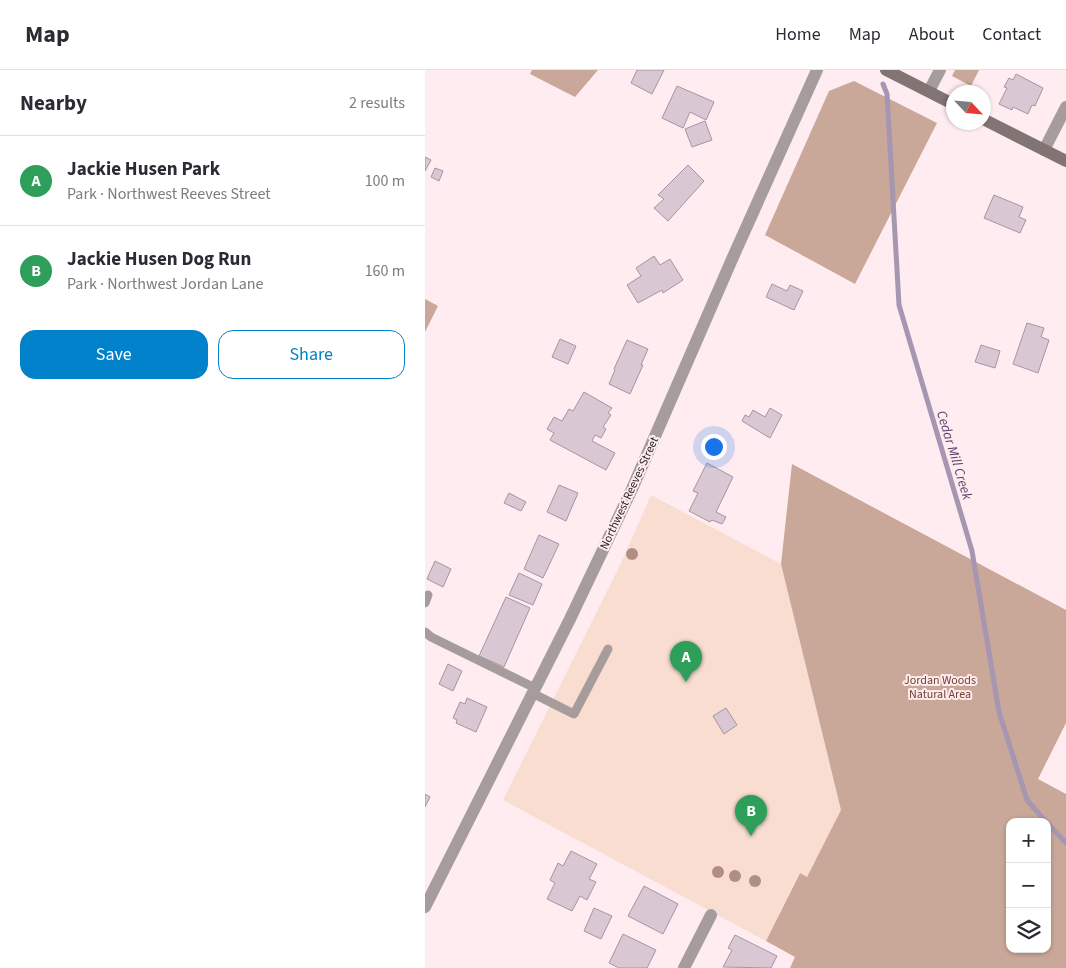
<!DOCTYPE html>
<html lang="en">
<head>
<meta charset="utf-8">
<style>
  body { margin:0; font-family:"Source Sans 3",sans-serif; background:#f2f2f3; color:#2b2b33 }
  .controls { position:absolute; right:15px; bottom:15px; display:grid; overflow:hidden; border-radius:10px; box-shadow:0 1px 4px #0004 }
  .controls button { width:45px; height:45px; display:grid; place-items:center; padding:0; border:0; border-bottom:1px solid #e1e1e2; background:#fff; color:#2b2b33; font:25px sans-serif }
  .compass { position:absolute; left:521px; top:15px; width:45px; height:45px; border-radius:50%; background:#fff; box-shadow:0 1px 4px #0004; rotate:116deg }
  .you { position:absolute; left:288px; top:376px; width:18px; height:18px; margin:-12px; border:4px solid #fff; border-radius:50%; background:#1a73e8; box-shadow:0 0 0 8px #1a73e833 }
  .badge { display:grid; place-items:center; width:32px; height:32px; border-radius:50%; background:#0081c9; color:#fff; font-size:16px; font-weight:700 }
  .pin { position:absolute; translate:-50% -41px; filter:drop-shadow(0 1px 2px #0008) }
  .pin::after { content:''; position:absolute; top:26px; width:18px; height:15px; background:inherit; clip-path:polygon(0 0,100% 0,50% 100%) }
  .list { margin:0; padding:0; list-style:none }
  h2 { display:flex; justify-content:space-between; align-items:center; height:65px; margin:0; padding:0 20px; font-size:21px }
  h2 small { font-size:16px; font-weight:400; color:#7c7c81 }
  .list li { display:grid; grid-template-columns:32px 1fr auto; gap:15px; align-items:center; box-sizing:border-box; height:90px; padding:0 20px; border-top:1px solid #e1e1e2 }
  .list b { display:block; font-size:19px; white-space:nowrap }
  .list p { margin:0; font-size:16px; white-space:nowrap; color:#7c7c81 }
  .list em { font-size:16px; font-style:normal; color:#7c7c81 }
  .actions { display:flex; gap:10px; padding:15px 20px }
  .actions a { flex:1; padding:11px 0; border:1px solid #0081c9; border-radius:15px; text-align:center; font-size:18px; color:#0081c9 }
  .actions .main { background:#0081c9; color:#fff }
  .icon { flex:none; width:28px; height:28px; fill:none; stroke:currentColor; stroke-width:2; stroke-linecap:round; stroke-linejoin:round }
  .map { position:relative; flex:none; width:641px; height:898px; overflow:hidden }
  header { display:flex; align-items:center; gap:30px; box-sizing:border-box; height:70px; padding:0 25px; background:#fff; border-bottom:1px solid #e1e1e2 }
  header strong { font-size:24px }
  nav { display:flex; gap:28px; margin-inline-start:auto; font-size:18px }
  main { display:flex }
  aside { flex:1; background:#fff }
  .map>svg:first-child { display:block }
  .green { fill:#f8ddd0 }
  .forest { fill:#c9a799; fill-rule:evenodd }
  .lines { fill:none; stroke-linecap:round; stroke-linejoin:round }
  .stream { stroke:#a796b1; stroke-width:5 }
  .building { fill:#d9c8d4; stroke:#a595a0 }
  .lane { stroke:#a69c9c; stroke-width:9 }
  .street { stroke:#a69c9c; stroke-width:12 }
  .secondary { stroke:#817473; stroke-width:12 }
  .tree { fill:#b18e85 }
  .labels { text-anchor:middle; stroke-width:4; stroke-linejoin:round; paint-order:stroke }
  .street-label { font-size:12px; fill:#2c2426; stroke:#feecf1 }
  .park-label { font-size:12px; fill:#72422c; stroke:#feecf1 }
  .water-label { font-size:14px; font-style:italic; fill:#5a4069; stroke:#feecf1 }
</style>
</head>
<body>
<header>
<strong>Map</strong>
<nav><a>Home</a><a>Map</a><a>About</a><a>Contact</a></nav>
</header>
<main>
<aside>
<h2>Nearby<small>2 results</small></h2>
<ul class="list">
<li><span class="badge" style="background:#2e9e5b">A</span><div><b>Jackie Husen Park</b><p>Park · Northwest Reeves Street</p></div><em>100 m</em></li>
<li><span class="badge" style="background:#2e9e5b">B</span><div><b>Jackie Husen Dog Run</b><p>Park · Northwest Jordan Lane</p></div><em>160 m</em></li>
</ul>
<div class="actions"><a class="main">Save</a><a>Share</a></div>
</aside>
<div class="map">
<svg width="641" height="898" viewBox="0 0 641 898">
  <rect width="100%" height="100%" fill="#feecf1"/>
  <!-- green -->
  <path class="green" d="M226,425L356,494L416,740L382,807L374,803L341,871L78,730L196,493Z"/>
  <!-- forest -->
  <g class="forest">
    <path d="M107,0H173L150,27L105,4Z"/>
    <path d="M530,0H554L546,16L527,6Z"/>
    <path d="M429,11L512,53L430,214L340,165L404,21Z"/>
    <path d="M0,229L13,236L0,262Z"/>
    <path d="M367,394L641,540V653L613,709L641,724V898H365L370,887L341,871L375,803L382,807L416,740L356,494ZM585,752H622V879H585Z"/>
  </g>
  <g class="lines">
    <!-- stream -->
    <g class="stream">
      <path d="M458,14L462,24L474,235L547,481L574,642L602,730L621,752"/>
      <path d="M622,753L641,773"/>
    </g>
  </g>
  <!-- building -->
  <g class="building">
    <path d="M212,0H239L227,24L206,13Z"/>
    <path d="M591,4L618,18L610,36L607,35L603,44L588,37L587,40L574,34L582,18L579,17L584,8L588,10Z"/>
    <path d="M252,16L289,32L281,50L265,42L258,58L237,48Z"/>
    <path d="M280,51L287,70L267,77L260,59Z"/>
    <path d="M0,87L6,90L0,101Z"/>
    <path d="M263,95L279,111L243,151L229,138L239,129L233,125Z"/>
    <path d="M10,98L18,101L14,111L6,107Z"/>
    <path d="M569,125L598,137L594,147L601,150L595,163L559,148Z"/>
    <path d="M229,186L235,195L245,189L258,210L238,223L237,220L213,233L202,215L216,206L211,198Z"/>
    <path d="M347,214L362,221L365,215L378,221L369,240L341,227Z"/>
    <path d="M602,253L619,258L616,267L624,270L613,303L588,294Z"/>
    <path d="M135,269L151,276L143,294L127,287Z"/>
    <path d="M202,270L223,279L216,295H218L205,324L184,314L190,300L189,299Z"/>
    <path d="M556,275L575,281L570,298L550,292Z"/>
    <path d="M159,322L187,338L183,343L186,345L178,357L181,359L176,368L170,365L167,371L190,383L181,400L125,370L129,363L122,359L129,347L137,351L144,339L148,341Z"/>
    <path d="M345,338L357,345L345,368L317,351L320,345L324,347L328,340L340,347Z"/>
    <path d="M282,393L308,407L291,442L301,447L297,454L287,450L285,452L264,441L273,423L268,421Z"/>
    <path d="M134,415L153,423L141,451L122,442Z"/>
    <path d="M84,423L101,432L96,441L79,433Z"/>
    <path d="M114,465L134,474L118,508L99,499Z"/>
    <path d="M10,491L26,499L18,517L2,509Z"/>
    <path d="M94,503L117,514L108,535L84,525Z"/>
    <path d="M81,527L105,538L79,597L54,586Z"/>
    <path d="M23,594L37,601L28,621L14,614Z"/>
    <path d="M42,628L62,637L51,662L31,653L32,650L28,648L35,632L40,634Z"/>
    <path d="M301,638L312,655L299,664L288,646Z"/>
    <path d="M0,724L5,727L0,737Z"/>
    <path d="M146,781L172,794L164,809L171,812L162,830L155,826L147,841L122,829L130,813L125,810L133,793L138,796Z"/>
    <path d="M219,816L253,834L238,864L203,846Z"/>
    <path d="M169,838L187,846L176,869L159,861Z"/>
    <path d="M198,864L231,880L222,898H194L184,893Z"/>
    <path d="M310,865L352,886L346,898L298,897L307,880L303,878Z"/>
  </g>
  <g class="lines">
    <!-- lane -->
    <g class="lane">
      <path d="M0,533L3,525"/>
      <path d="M0,562L6,567L110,618"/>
      <path d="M107,623L149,644L183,579"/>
    </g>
    <!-- street -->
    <g class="street">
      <path d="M504,21L515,0"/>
      <path d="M619,80L641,37"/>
      <path d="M0,837L145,549L207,419L308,187L392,0"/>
      <path d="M259,898L286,845"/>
    </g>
    <!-- secondary -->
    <g class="secondary">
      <path d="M461,0L528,34"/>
      <path d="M558,49L641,91"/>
    </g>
  </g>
  <!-- trees -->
  <g class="tree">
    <circle cx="207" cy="484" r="6"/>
    <circle cx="293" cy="802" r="6"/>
    <circle cx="310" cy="806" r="6"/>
    <circle cx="330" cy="811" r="6"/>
  </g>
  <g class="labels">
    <!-- street labels -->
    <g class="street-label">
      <text transform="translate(204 423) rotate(-65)" y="4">Northwest Reeves Street</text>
    </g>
    <!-- park labels -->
    <g class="park-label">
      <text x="515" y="614">Jordan Woods<tspan x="515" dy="14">Natural Area</tspan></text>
    </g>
    <!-- water labels -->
    <g class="water-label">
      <text transform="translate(530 385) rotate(73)" y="5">Cedar Mill Creek</text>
    </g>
  </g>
</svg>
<div class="controls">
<button>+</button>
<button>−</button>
<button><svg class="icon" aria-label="layers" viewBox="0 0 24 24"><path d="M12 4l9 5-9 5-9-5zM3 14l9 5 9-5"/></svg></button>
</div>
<svg class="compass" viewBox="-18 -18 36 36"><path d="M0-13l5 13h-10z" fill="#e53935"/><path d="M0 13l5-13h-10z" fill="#7c7c81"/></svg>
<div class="you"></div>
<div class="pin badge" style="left:261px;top:612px;background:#2e9e5b">A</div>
<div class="pin badge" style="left:326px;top:766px;background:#2e9e5b">B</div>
</div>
</main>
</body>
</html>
